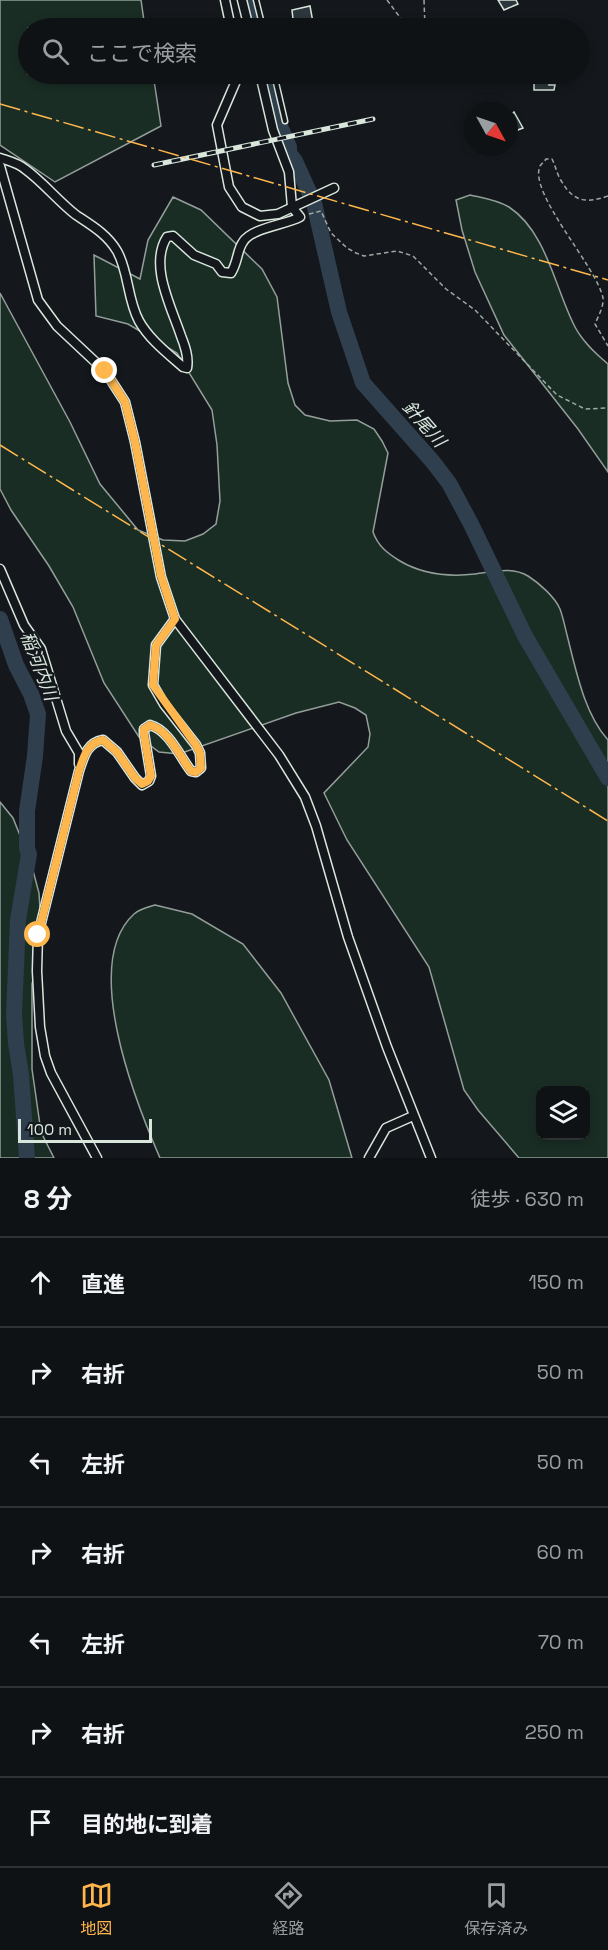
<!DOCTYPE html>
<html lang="ja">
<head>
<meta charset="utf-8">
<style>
  body { margin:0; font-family:"Space Grotesk","Noto Sans JP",sans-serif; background:#1d2022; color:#f1f3f6 }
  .controls { position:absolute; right:18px; bottom:18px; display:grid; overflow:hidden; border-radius:12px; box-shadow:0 3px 9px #0003 }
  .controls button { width:54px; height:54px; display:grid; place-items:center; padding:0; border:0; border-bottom:2px solid #2f3234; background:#0f1215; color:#f1f3f6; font:30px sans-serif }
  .compass { position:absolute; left:464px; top:102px; width:54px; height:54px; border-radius:50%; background:#0f1215; box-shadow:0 3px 9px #0003; rotate:130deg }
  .scale { position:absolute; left:18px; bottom:15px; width:134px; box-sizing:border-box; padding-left:6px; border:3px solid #d8e6dc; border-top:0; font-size:16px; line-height:21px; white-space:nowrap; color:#d8e6dc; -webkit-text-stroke:4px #14181c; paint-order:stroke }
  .stop { position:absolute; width:18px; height:18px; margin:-14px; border:4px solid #ffb74d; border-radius:50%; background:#fff }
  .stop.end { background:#ffb74d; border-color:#fff; box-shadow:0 2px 6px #0008 }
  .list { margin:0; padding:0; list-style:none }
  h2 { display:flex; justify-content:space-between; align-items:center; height:78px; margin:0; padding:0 24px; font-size:26px }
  h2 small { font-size:20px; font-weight:400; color:#9b9ea0 }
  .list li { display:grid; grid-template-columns:39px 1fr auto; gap:18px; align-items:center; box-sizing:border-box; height:90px; padding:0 24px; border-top:2px solid #2f3234 }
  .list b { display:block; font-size:22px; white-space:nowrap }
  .list em { font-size:20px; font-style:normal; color:#9b9ea0 }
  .icon { flex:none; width:33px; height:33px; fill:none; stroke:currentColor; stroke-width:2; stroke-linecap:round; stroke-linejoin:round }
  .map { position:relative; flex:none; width:608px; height:1158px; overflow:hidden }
  .search { position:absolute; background:#0f1215; box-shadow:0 3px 9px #0003; left:18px; right:18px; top:18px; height:66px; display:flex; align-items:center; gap:15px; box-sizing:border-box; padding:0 21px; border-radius:33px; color:#9b9ea0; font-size:22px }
  .sheet { height:708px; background:#0f1215 }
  nav { display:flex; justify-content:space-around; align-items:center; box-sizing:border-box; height:84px; border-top:2px solid #2f3234; background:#0f1215; font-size:16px; color:#9b9ea0 }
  nav a { display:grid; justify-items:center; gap:3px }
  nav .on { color:#ffb74d }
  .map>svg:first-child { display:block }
  .green { fill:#1a2d24; stroke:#939e99; stroke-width:1.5; fill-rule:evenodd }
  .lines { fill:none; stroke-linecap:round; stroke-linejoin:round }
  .river { stroke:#2f3f4d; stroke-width:16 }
  .building { fill:#2c363c; stroke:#d8e6dc; stroke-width:1.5 }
  .lane-casing { stroke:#d8e6dc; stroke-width:7 }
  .street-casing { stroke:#d8e6dc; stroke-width:11 }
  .path { stroke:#9da8a2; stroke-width:1.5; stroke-dasharray:4.5 3; stroke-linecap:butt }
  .lane { stroke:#14181c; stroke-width:4 }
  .street { stroke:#14181c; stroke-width:8 }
  .rail-casing { stroke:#d8e6dc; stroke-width:5 }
  .rail { stroke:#14181c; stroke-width:3; stroke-dasharray:9; stroke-linecap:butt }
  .power { stroke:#ffb74d; stroke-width:1.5; stroke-dasharray:21 4.5 3 4.5; stroke-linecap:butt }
  .route { stroke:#ffb74d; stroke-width:8 }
  .labels { text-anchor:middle; stroke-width:4.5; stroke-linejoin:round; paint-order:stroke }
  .water-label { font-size:18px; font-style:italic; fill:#d8e6dc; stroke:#14181c }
</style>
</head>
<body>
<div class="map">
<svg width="608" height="1158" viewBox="0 0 608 1158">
  <rect width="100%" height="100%" fill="#14181c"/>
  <!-- green -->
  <g class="green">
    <path d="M0,0H141L145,28H28V74H153L161,126L55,182L0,145Z"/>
    <path d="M470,195C483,198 497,200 509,207C547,232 555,289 575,327C583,342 595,353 608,364V472L578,429L504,335L475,272L462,230L456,200Z"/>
    <path d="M173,197L201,210L262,269L277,297L288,383L295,405L305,415L330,421L357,420L374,429L382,441L388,453L373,532C378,546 387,553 400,561C422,574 449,577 475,574C492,572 512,566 528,576C539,583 555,597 560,609C563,617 565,627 567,635C576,670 584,713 608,740V1158H519L478,1110L464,1090L429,967L347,840L324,793L368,747L370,734L366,715L355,708L339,702L296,713L179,754L159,752L139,737L104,683L73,607L49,566L11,510L0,489V293L70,422L100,484L138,530L163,540L185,541L203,534L216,524L220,501L217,445L212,410L177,353L128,324L96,316L94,255L140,279L148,240ZM540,1090H586V1136H540Z"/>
    <path d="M0,802L13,818L31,863L39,893L42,939L32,984V1069L41,1132L54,1158H0Z"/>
    <path d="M155,905L192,914L243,944L281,993L329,1080L352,1158H160C136,1103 80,963 134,914C139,909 148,907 155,905Z"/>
  </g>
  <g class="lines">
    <!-- river -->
    <g class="river">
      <path d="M251,0L256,28"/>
      <path d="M265,74L275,115L289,147V153L295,161L314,203L339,312L363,383L433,462L449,483L471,524L525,636L608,778"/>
      <path d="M0,619L16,665L31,694L38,714L35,756L27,811V849L29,854L18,920L14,1014L16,1043L21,1075L27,1158"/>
    </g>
  </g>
  <!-- building -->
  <g class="building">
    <path d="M498,0H516L518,4L504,10Z"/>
    <path d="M310,6L314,28H294L292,10Z"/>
    <path d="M534,77L549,78V85H555L554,90H534Z"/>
    <path d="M514,112L523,128L515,131L509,120L512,118V114Z"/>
  </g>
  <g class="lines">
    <defs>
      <g id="lane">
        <path d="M256,0L263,28"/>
        <path d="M274,74L285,121"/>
      </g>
      <g id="street">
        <path d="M225,0L231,28"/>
        <path d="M242,0L249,28"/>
        <path d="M239,74L217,125L229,187L242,207L260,216L278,214L334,188"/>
        <path d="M0,158C9,161 18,163 25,169C43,182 58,201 76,215C91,225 107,234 117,251C129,272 127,299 139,321C149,339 167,353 183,367L187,368C189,357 185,346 181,336C171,306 149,265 167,237L173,236L194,255L216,264L222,272L231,273C238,262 237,250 243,242C251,228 285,225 300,217L292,207L289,172L273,130L260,74"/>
        <path d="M0,166L38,300L57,326L105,371L125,402L135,442L161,577L175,619L279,755L305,797L316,826L348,937L387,1047L431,1158"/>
        <path d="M0,569L24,625L41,649L66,731L79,753V764"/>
        <path d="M97,1158L51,1073L45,1056L40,1027L37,971L38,935L79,771C84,756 87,743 103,740L117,752L135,778L142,785L149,781L151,776L144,733V729L150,725C169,730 180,757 191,771L196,772L201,768L200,753L196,745L164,704L153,685L156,645L175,619"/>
        <path d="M369,1158L386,1128L413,1116"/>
      </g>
    </defs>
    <!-- lane casing -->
    <use href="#lane" class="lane-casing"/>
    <!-- street casing -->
    <use href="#street" class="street-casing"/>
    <!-- path -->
    <g class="path">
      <path d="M387,0L408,28"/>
      <path d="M424,0L425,28"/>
      <path d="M608,196C588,203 574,203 562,182C557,175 556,167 552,159H546C544,162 542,163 540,166C528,193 597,267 603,298C604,306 598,317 595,324L608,346"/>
      <path d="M309,214L321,211L331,233L347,248L356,253L364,256L397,251L413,256L446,289L475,310L557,395L585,409L608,408"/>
    </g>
    <!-- lane -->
    <use href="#lane" class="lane"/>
    <!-- street -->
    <use href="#street" class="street"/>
    <defs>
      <path id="rail" d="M154,165L373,119"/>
    </defs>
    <!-- rail casing -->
    <use href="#rail" class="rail-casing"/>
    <!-- rail -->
    <use href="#rail" class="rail"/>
    <!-- power -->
    <g class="power">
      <path d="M0,104L608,280"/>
      <path d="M0,445L608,821"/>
    </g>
  </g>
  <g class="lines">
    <!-- route -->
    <path class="route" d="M38,935L79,771C84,756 87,743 103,740L117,752L135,778L142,784L148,781L151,776L144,734V729L150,725C169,730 180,757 191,771L196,772L201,768L200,753L196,745L153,685L156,645L175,619L161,576L135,442L125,402L105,371"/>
  </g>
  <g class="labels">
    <!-- water labels -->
    <g class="water-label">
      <text transform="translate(424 424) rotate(49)" y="6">針尾川</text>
      <text transform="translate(39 666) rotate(69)" y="6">稲河内川</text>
    </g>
  </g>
</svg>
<div class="controls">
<button><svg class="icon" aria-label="layers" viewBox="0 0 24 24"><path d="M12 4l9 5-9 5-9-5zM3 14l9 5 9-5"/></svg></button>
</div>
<svg class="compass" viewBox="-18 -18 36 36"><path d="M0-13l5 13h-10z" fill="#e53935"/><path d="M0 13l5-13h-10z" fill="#9b9ea0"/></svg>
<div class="scale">100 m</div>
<div class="stop" style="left:38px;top:935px"></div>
<div class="stop end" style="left:105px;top:371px"></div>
<div class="search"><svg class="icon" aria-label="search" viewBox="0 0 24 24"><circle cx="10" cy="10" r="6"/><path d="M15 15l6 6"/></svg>ここで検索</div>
</div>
<section class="sheet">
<h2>8 分<small>徒歩 · 630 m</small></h2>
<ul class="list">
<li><svg class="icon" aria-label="ahead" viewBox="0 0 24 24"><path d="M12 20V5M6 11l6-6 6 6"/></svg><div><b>直進</b></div><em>150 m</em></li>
<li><svg class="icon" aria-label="right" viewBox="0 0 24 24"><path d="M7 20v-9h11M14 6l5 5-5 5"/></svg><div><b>右折</b></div><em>50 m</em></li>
<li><svg class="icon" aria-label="left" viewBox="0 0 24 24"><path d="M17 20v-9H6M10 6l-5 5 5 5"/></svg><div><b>左折</b></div><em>50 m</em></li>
<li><svg class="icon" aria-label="right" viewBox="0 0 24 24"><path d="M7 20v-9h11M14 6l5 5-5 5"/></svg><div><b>右折</b></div><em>60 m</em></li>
<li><svg class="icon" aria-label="left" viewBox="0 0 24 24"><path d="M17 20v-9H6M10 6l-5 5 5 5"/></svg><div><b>左折</b></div><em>70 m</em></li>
<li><svg class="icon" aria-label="right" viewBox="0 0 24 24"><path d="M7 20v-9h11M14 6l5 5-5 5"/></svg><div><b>右折</b></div><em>250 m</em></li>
<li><svg class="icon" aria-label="arrive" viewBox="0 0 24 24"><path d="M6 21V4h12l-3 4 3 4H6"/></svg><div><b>目的地に到着</b></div></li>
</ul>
</section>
<nav>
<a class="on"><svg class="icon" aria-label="map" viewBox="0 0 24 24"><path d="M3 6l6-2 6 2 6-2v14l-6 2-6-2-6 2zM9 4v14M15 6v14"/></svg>地図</a>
<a><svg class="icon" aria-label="directions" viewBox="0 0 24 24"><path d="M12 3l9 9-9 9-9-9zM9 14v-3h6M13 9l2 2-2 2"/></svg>経路</a>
<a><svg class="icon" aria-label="saved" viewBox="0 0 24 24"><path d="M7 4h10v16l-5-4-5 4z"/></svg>保存済み</a>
</nav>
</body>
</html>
